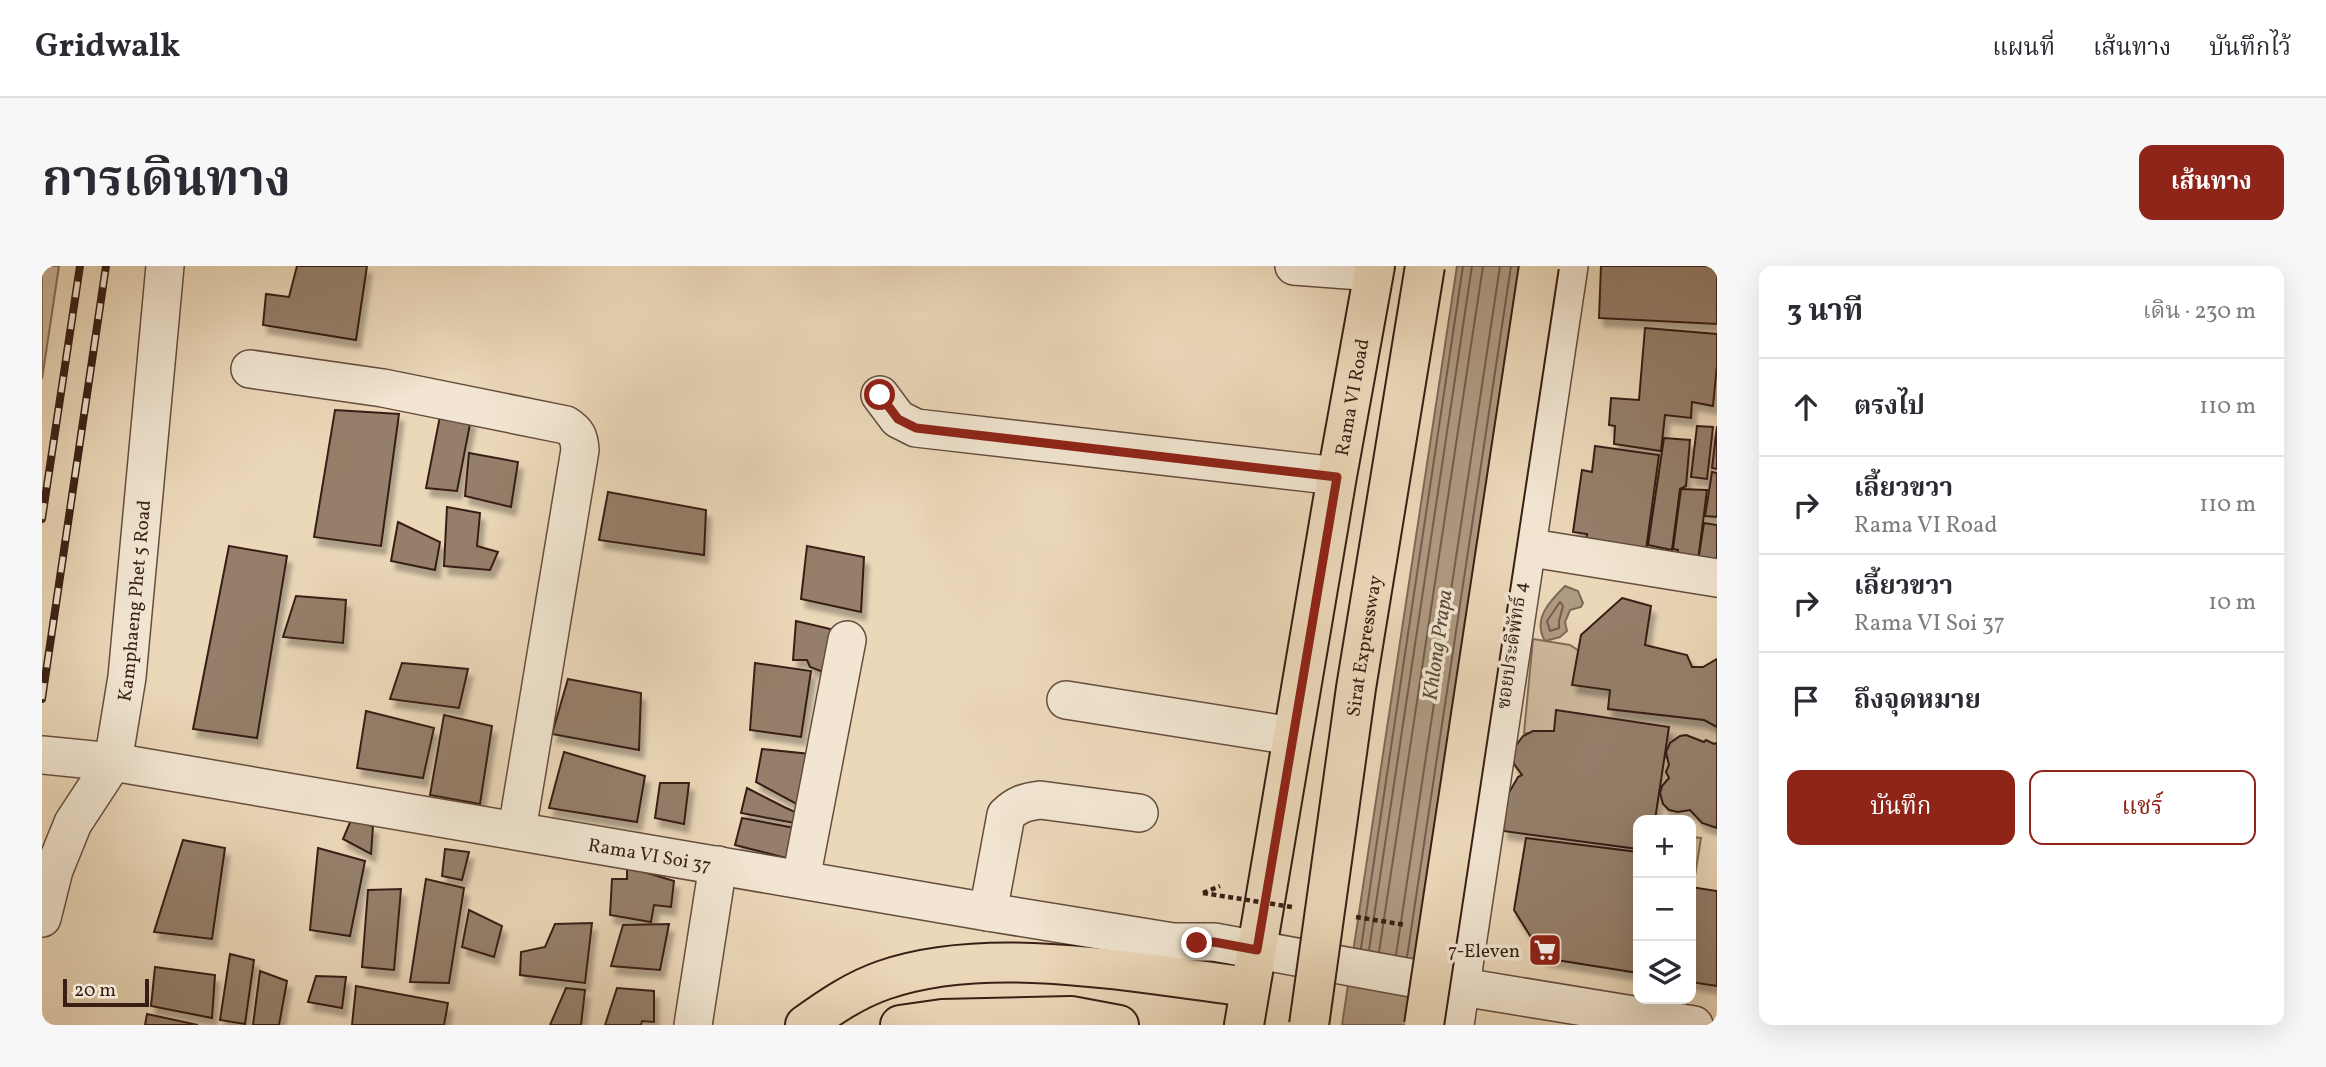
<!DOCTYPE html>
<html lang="th">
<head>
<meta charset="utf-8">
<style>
  body { margin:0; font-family:Vollkorn,"Noto Serif Thai",serif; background:#f7f7f7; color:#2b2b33 }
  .controls { position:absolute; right:21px; bottom:21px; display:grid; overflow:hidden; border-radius:14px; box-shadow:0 7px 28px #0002 }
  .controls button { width:63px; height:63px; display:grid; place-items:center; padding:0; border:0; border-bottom:2px solid #e1e1e2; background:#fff; color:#2b2b33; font:35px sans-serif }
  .scale { position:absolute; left:21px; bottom:18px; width:86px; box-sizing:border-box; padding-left:7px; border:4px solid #381f15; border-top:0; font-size:19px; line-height:24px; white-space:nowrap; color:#381f15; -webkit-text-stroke:5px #f2e6d2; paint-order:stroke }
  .stop { position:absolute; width:21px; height:21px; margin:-16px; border:5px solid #8f2418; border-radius:50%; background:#fff }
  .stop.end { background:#8f2418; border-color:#fff; box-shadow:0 2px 7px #0008 }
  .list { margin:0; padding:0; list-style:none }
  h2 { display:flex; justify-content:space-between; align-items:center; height:91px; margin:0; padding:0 28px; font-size:30px }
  h2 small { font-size:23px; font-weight:400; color:#7c7c81 }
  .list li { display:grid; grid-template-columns:46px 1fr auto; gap:21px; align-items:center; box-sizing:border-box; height:98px; padding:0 28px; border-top:2px solid #e1e1e2 }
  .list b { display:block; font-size:26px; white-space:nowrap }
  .list p { margin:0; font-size:23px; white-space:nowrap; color:#7c7c81 }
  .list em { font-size:23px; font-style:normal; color:#7c7c81 }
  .actions { display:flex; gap:14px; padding:21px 28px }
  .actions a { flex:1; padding:16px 0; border:2px solid #8f2418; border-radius:14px; text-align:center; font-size:24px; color:#8f2418 }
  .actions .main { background:#8f2418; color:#fff }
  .icon { flex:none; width:38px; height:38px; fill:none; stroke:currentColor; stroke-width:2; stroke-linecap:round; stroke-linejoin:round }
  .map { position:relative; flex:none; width:1675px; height:759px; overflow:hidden; border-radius:14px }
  header { display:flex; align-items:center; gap:42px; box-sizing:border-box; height:98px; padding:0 35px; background:#fff; border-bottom:2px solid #e1e1e2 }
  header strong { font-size:33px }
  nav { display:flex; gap:38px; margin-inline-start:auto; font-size:24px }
  .intro { display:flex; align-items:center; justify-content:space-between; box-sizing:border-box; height:168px; padding:0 42px }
  h1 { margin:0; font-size:49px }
  .button { padding:18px 32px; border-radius:14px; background:#8f2418; color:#fff; font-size:24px; font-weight:700 }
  main { display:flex; gap:42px; padding:0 42px }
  aside { flex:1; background:#fff; border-radius:14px; box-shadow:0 7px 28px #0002 }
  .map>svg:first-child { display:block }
  .green { fill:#cdb99d; stroke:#826c59; stroke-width:2 }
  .water { fill:#ae9981; stroke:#7f6856; stroke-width:2 }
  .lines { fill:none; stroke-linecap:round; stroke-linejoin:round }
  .shore { stroke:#735c4b; stroke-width:2 }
  .building { fill:#957f6a; stroke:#381f15; stroke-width:2; filter:url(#shadow) }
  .minor-casing { stroke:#654d3e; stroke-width:40 }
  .major-casing { stroke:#381f15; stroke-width:42 }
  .highway-casing { stroke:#381f15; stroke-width:42 }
  .path { stroke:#381f15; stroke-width:4.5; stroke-dasharray:5 3.5; stroke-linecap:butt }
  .minor { stroke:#f2e6d2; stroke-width:37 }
  .major { stroke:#ebd8b9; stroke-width:38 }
  .highway { stroke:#ebd8b9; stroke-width:38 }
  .rail-casing { stroke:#381f15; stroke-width:8 }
  .rail { stroke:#f2e6d2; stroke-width:5; stroke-dasharray:16; stroke-linecap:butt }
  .highway-bridge-casing { stroke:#381f15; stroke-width:42; stroke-linecap:butt }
  .path-bridge { stroke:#381f15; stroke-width:4.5; stroke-dasharray:5 3.5; stroke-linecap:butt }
  .highway-bridge { stroke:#ebd8b9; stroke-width:38 }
  .route { stroke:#8f2418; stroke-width:9 }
  .labels { text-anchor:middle; stroke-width:7; stroke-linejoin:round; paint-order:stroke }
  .street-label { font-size:19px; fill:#381f15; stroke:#f2e6d2 }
  .poi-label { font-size:19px; fill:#381f15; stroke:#f2e6d2; text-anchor:end }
  .water-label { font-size:21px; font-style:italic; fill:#614a3b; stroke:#f2e6d2 }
</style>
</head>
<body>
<header>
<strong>Gridwalk</strong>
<nav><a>แผนที่</a><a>เส้นทาง</a><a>บันทึกไว้</a></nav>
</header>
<div class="intro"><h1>การเดินทาง</h1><a class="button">เส้นทาง</a></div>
<main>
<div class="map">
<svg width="1675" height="759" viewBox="0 0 1675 759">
  <defs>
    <filter id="shadow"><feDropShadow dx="4.5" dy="8" stdDeviation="2" flood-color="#0004"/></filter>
  </defs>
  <rect width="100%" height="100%" fill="#ebd8b9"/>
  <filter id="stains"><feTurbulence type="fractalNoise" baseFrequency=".00286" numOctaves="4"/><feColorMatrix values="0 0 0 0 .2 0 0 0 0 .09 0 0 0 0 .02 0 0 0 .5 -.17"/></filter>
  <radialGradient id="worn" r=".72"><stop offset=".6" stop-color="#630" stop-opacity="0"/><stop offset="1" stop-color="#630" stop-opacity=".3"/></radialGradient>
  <!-- green -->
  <g class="green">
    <path d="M0,0H17L0,113Z"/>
    <path d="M1491,373L1528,379L1549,393L1675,423V540L1609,477L1482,467Z"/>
    <path d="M1649,571L1659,572L1652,616L1649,615Z"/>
  </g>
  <!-- water -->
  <g class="water">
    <path d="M1415,0H1485L1370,759H1300Z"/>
    <path d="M1523,320L1536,325L1541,337L1539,341L1528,344L1523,356L1525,365L1518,371L1503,375C1490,353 1508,335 1523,320Z"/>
  </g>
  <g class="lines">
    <!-- shore -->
    <g class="shore">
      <path d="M1518,336L1521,340L1517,355V362L1508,365L1505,355Z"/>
      <path d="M1319,682L1421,0"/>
      <path d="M1327,684L1430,0"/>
      <path d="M1337,686L1441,0"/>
      <path d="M1354,689L1458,0"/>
      <path d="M1365,691L1469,0"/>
    </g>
  </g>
  <!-- building -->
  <g class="building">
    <path d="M255,0H325L314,74L221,59L224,28L247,31Z"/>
    <path d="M1559,0H1675V58L1557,52Z"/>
    <path d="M1603,62L1675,68V99L1671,140L1650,136L1649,152L1623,149L1619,185L1572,178L1573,160L1567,159L1569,132L1597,134Z"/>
    <path d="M293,144L357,148L339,280L272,271Z"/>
    <path d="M398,150L429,153L415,225L384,222Z"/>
    <path d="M1655,160L1671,161L1665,213L1649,211Z"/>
    <path d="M1675,160V203L1670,202Z"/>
    <path d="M1622,172L1648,174L1644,220L1638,223L1630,284L1606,279Z"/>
    <path d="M1553,180L1617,189L1604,284L1544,275L1545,268L1531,266L1540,204L1550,206Z"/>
    <path d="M427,187L476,196L469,241L423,230Z"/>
    <path d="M1670,206L1675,207V251L1663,250Z"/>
    <path d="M1639,223L1665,224L1656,295L1635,292L1636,284L1631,283Z"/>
    <path d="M566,226L664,244L662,289L557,274Z"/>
    <path d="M405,241L438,247L435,280L456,286L448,304L402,300Z"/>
    <path d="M356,256L398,276L393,304L349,295Z"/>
    <path d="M1662,257L1675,259V298L1656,295Z"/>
    <path d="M187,280L245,290L215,472L151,463Z"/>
    <path d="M765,280L822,291L819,346L759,333Z"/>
    <path d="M254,330L304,334L301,377L241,371Z"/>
    <path d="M1580,332L1609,340L1603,379L1645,389L1650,401H1661L1675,393V461L1662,454L1566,443L1568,424L1530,419L1539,369Z"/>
    <path d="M754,355L797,365L789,409L768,401L765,394H751Z"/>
    <path d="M360,397L426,403L417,442L348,433Z"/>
    <path d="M713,397L769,405L759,471L708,464Z"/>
    <path d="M526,413L599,427L597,484L510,468Z"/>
    <path d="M1514,444L1627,461L1613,554H1596V583L1461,565L1465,530L1476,511L1480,509L1472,498L1470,485L1481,470L1491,465H1512Z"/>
    <path d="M324,445L392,462L381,512L315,502Z"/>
    <path d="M402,449L450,460L438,538L388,529Z"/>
    <path d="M1644,469L1662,476L1664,474L1672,478L1675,477V562L1660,557L1648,544L1636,546L1627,544L1621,538L1618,527L1620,520L1627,512L1624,506L1627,499L1624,486L1628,477L1638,470Z"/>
    <path d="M720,483L768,488L762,542L714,516Z"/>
    <path d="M522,486L603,510L595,556L507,542Z"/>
    <path d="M618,517H647L642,558L613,552Z"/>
    <path d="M705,522L742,541L764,551L758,558L699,547Z"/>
    <path d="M700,552L763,564L752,594L693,579Z"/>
    <path d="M309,554L331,560L329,588L301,573Z"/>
    <path d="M1484,572L1596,586V707L1502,692L1472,644Z"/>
    <path d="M141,574L183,582L170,673L112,666Z"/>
    <path d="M276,582L323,595L308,670L268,664Z"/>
    <path d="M403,583L427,586L420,614L400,610Z"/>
    <path d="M585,601L632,615L629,641L612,639L609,656L568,649L570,613H585Z"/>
    <path d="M384,613L422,622L407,717L368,716Z"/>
    <path d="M1649,621L1675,625V720L1649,716Z"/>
    <path d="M359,623L352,704L320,701L326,624Z"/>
    <path d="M427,644L460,660L452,691L420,681Z"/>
    <path d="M550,657L543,717L478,709L479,686L503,681L513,658Z"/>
    <path d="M627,658L618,704L569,700L581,659Z"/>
    <path d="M188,688L212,694L203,758L178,754Z"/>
    <path d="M113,701L173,709L170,752L109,740Z"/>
    <path d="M218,705L245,715L237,759H211Z"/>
    <path d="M274,710L304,711L300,742L266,736Z"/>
    <path d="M314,720L406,737L402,759H310Z"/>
    <path d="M524,722L543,724L539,759H508Z"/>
    <path d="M575,722L612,725V756L600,755L599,759H563Z"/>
    <path d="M105,748L156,759H103Z"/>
  </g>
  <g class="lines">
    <defs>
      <g id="minor">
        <path d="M1252,0L1332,6"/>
        <path d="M208,103L341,122L524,159C535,166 537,171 538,184L475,564"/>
        <path d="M838,129L856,153L874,162L1295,210"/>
        <path d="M1483,281L1675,312"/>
        <path d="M1024,434L1250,470"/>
        <path id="s1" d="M0,489L71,496L946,646L1131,676H1172L1408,719L1652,759"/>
        <path d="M759,613L805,374"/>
        <path d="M946,646L964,549C974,539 983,536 998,534L1097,547"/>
        <path id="s2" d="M0,652L12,604L31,557L71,496L85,411L123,0"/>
        <path d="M651,759L676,599"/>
        <path d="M1413,759L1527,0"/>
      </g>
      <g id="major">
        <path id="s3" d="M1202,759L1295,210L1333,0"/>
      </g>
      <g id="highway">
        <path d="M763,759C788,741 813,724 842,714C949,677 1097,708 1208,721"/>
        <path d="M858,759L900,753L1029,750L1077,759"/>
      </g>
    </defs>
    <!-- minor casing -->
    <use href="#minor" class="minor-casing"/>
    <!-- major casing -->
    <use href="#major" class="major-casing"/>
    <!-- highway casing -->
    <use href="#highway" class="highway-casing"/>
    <!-- path -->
    <path class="path" d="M1161,627L1178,620"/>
    <!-- minor -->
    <use href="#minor" class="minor"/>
    <!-- major -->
    <use href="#major" class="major"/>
    <!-- highway -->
    <use href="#highway" class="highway"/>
    <defs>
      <g id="rail">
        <path d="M0,253L38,0"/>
        <path d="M0,433L64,0"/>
      </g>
    </defs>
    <!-- rail casing -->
    <use href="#rail" class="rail-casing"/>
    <!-- rail -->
    <use href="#rail" class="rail"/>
    <defs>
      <g id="highway-bridge">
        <path id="s4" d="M1267,759L1314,422L1383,0"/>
        <path d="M1382,759L1497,0"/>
      </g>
    </defs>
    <!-- highway-bridge casing -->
    <use href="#highway-bridge" class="highway-bridge-casing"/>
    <!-- path-bridge -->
    <g class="path-bridge">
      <path d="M1161,627L1250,641"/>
      <path d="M1314,651L1364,659"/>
    </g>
    <!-- highway-bridge -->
    <use href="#highway-bridge" class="highway-bridge"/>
  </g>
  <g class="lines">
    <!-- route -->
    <path class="route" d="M838,129L856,153L874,162L1295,211L1215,684L1172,676L1155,677"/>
  </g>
  <!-- icons -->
  <defs>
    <symbol id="supermarket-square" viewBox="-11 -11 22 22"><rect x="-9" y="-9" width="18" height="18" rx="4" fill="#8f2418" stroke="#f2e6d2"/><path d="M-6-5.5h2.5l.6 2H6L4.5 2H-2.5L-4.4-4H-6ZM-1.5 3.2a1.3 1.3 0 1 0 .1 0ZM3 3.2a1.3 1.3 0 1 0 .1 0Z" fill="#fff"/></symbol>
  </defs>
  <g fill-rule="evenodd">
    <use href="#supermarket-square" x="1484" y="665" width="38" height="38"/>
  </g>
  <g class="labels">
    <!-- street labels -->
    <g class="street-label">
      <text dy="7" stroke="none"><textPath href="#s3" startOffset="637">Rama VI Road</textPath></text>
      <text dy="7" stroke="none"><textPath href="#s2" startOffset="336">Kamphaeng Phet 5 Road</textPath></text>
      <text dy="7" stroke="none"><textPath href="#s4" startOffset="383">Sirat Expressway</textPath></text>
      <text transform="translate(1469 379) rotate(-82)" y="7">ซอยประดิพัทธ์ 4</text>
      <text dy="7" stroke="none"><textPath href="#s1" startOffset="616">Rama VI Soi 37</textPath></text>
    </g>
    <!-- poi labels -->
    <g class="poi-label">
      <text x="1478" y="691">7-Eleven</text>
    </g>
    <!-- water labels -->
    <g class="water-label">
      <text transform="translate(1395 379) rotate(-82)" y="7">Khlong Prapa</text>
    </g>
  </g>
  <rect width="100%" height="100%" filter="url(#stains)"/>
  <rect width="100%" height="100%" fill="url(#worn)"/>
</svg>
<div class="controls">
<button>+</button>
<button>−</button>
<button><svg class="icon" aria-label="layers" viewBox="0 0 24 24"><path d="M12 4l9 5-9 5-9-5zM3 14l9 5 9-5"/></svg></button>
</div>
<div class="scale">20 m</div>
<div class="stop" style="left:838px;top:129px"></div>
<div class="stop end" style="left:1155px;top:677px"></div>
</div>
<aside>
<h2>3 นาที<small>เดิน · 230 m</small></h2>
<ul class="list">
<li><svg class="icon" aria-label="ahead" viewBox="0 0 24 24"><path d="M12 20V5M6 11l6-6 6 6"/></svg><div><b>ตรงไป</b></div><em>110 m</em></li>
<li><svg class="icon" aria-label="right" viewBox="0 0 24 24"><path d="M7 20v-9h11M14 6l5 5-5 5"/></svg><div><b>เลี้ยวขวา</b><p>Rama VI Road</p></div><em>110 m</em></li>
<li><svg class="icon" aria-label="right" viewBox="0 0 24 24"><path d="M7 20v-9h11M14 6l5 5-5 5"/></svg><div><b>เลี้ยวขวา</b><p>Rama VI Soi 37</p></div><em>10 m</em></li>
<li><svg class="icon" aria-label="arrive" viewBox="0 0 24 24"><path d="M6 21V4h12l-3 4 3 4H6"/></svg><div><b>ถึงจุดหมาย</b></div></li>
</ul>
<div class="actions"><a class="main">บันทึก</a><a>แชร์</a></div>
</aside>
</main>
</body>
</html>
